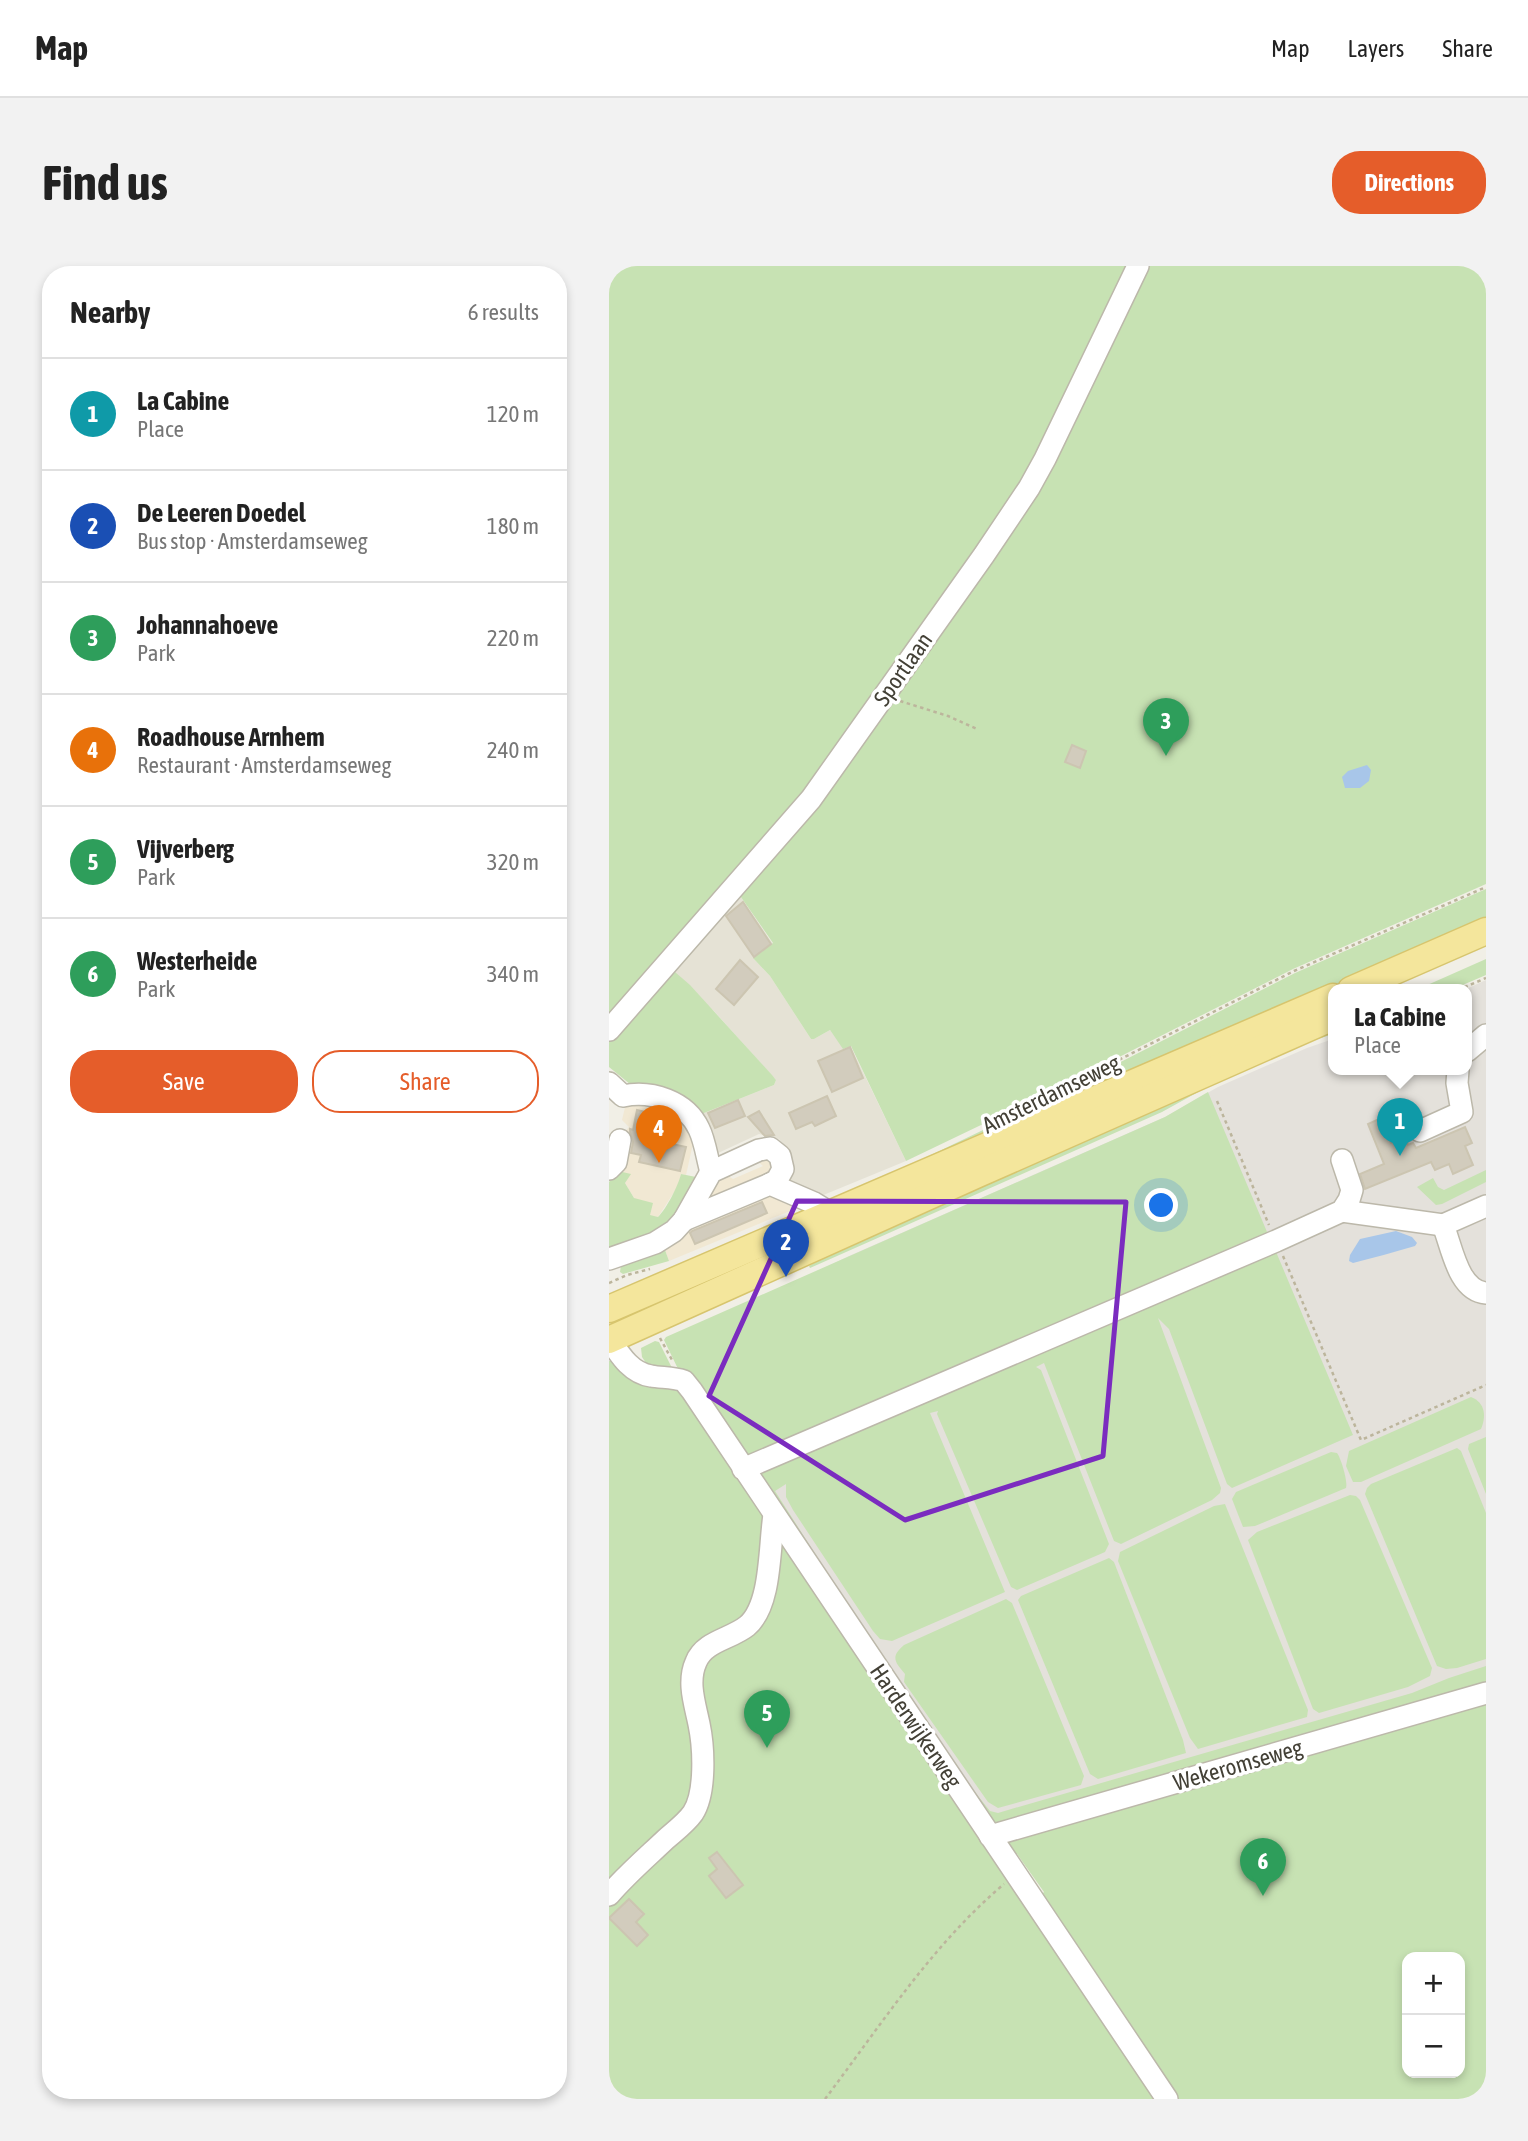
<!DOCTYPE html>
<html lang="en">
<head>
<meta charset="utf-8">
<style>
  body { margin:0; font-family:"Asap Condensed",sans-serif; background:#f2f2f2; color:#222 }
  .controls { position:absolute; right:21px; bottom:21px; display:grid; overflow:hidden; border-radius:14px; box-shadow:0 4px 10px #0003 }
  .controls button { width:63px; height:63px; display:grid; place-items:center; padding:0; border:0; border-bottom:2px solid #e0e0e0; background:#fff; color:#222; font:35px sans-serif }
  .you { position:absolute; left:553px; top:940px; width:24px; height:24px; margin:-18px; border:5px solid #fff; border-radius:50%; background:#1a73e8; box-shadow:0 0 0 10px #1a73e833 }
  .badge { display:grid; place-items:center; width:46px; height:46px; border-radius:50%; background:#e55d2a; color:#fff; font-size:23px; font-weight:700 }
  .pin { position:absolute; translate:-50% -58px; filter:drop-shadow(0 2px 4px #0008) }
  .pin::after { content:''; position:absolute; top:37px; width:24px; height:21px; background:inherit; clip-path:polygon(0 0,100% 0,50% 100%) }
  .popup { position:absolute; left:719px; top:718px; width:144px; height:91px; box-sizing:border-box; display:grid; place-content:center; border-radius:14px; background:#fff; filter:drop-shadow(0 2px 5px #0005); font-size:23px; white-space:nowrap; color:#767676 }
  .popup b { font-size:26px; color:#222 }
  .popup::after { content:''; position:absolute; left:50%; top:100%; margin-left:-14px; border:14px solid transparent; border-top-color:#fff }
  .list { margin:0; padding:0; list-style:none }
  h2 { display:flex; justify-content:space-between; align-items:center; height:91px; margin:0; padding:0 28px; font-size:30px }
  h2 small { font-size:23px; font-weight:400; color:#767676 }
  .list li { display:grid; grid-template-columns:46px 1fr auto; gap:21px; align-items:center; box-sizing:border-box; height:112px; padding:0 28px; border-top:2px solid #e0e0e0 }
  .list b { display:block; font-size:26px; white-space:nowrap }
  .list p { margin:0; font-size:23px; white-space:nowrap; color:#767676 }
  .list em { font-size:23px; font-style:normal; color:#767676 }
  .actions { display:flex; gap:14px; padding:21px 28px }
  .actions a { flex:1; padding:16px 0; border:2px solid #e55d2a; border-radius:28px; text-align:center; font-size:24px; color:#e55d2a }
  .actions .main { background:#e55d2a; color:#fff }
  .map { position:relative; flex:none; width:877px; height:1833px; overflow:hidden; border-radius:28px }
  header { display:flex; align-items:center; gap:42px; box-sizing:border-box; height:98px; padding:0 35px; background:#fff; border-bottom:2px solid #e0e0e0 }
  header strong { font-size:33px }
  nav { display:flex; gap:38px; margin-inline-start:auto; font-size:24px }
  .intro { display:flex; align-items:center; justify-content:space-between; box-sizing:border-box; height:168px; padding:0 42px }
  h1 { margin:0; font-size:49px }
  .button { padding:18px 32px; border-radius:28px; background:#e55d2a; color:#fff; font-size:24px; font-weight:700 }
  main { display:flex; gap:42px; padding:0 42px }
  aside { flex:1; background:#fff; border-radius:28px; box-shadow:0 4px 10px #0003 }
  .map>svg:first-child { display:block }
  .residential { fill:#e5e2d5 }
  .commercial { fill:#f1e8d3 }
  .industrial { fill:#e4e1db }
  .green { fill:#c7e2b3; fill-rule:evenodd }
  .water { fill:#a8c6e9 }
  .building { fill:#d2ccbd; stroke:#ccc5b1; stroke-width:2 }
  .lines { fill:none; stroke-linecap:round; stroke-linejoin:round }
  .minor-casing { stroke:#bcb8aa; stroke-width:24 }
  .major-casing { stroke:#d7c56e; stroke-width:29 }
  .path { stroke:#bcb59c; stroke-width:2.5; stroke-dasharray:3.5 3.5; stroke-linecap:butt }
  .minor { stroke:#fff; stroke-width:21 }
  .major { stroke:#f4e69c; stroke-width:26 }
  .marked { fill:none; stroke:#7b2cbf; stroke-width:5; stroke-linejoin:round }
  .labels { text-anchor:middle; stroke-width:7; stroke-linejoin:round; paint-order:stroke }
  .street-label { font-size:23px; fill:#434036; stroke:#fff }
</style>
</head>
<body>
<header>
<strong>Map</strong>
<nav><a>Map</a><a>Layers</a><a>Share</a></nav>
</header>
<div class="intro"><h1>Find us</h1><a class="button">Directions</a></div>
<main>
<aside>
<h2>Nearby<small>6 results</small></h2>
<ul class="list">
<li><span class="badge" style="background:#0f9aa8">1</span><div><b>La Cabine</b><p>Place</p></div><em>120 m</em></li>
<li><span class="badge" style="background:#1a4fb4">2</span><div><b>De Leeren Doedel</b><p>Bus stop · Amsterdamseweg</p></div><em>180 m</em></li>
<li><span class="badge" style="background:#2e9e5b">3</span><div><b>Johannahoeve</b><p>Park</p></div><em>220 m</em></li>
<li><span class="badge" style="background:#e8710a">4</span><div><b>Roadhouse Arnhem</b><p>Restaurant · Amsterdamseweg</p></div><em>240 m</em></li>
<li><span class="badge" style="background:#2e9e5b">5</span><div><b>Vijverberg</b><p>Park</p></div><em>320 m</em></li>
<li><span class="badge" style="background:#2e9e5b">6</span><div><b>Westerheide</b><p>Park</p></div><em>340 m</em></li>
</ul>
<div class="actions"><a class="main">Save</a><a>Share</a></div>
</aside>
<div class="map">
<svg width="877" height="1833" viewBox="0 0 877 1833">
  <rect width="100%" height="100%" fill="#f1efe6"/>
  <!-- residential -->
  <path class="residential" d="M127,624L164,678L144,692L161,710L202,773H205L221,764L234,782L241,779L297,895L212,930L179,914V885L170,873L150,868L107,888L90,849L165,819L167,814L105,745L61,707Z"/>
  <!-- commercial -->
  <g class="commercial">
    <path d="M18,833L67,843L85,873L77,909L72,908L69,920L49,951L41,950L25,932L16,917L17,915L9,905L16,866L20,861L13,854Z"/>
    <path d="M154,888L165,897L162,906L176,938L182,936L186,939V943L60,995L56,984L113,906L124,913L154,900L144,891Z"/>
  </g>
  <!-- industrial -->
  <path class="industrial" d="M877,714V1424L380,1559L77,1098L107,1054L240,990L556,851L609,821L698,782L724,773V804H858V724H855Z"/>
  <!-- green -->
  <g class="green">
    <path d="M0,0H525L433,191L199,530L0,758Z"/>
    <path d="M533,0H877V618L684,703L443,825L297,895L242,780L234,783L221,764L205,773H202L161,710L144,692L164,677L127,624L379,291Z"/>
    <path d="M877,623V657L536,806L323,891L322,889L445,830L686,707Z"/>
    <path d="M877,693V709L842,724H807Z"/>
    <path d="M66,706L81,719L163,809L167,814L165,819L90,849L27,823L0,801V771L61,707Z"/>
    <path d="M724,760V768L700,776L609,815L553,846L201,1002L200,1000L235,981Z"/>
    <path d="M599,826L661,973L150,1190L135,1189L71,1107L55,1074L57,1071L556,851Z"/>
    <path d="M877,904V916L833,938L827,939L808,921L824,912L829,921L835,924Z"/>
    <path d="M9,905L22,908L16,917L25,932L44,937L41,949L49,951C58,942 69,920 72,908L87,911L61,960L0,984V916Z"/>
    <path d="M665,981L744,1169L623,1222L618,1218L560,1063L549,1052L612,1222L611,1227L603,1234L512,1278L505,1275L435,1097L427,1101L432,1104L500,1278L496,1286L408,1324L402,1321L328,1148L329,1145L321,1147L396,1326L283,1375L271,1373L264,1365L184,1244L177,1231V1218L166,1225L233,1330L357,1515L381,1545L389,1547L399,1544L803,1427L840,1412L877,1400V1424L390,1564L149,1207Z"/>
    <path d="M56,984L60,995L14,1008L11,1006L12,999Z"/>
    <path d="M46,1075L50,1076L64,1104L39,1100L33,1091L32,1082Z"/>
    <path d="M5,1094L68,1119L554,1833H0V1095Z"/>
    <path d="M862,1131C877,1137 877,1151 872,1163L752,1216H744L737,1200L740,1185Z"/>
    <path d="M877,1171V1228L859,1183L860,1178Z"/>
    <path d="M848,1182L852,1185L877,1247V1393L848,1402L837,1403L828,1400L756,1228L758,1222L762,1218Z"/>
    <path d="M722,1186L728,1187C732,1192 739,1216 737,1222L646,1260L634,1261L623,1233L627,1226Z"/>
    <path d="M741,1229L747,1230L751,1234L823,1402L821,1410L799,1421L710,1447L704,1443L639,1274L648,1266Z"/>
    <path d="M616,1238L699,1444L698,1451L589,1483L581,1472L509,1295L511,1286L605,1240Z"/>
    <path d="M500,1292L505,1296L574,1474L577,1487L489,1513L481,1508L409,1334L412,1330Z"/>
    <path d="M397,1333L403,1337L475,1510L472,1519L389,1542L379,1536L295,1416L296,1408C286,1396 281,1391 295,1379Z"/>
    <path d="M877,1431V1833H563L428,1633L435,1626L408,1588L400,1592L396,1571ZM798,1691H851V1807H798Z"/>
  </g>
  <!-- water -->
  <g class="water">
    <path d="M758,499L762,504L760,515L751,522H736L733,511L739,505Z"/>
    <path d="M787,965L803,971L808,977L806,980C785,986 764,992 744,997L740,995L741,989L751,973Z"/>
  </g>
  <!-- building -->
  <g class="building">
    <path d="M463,479L477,485L471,502L456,496Z"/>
    <path d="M134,636L162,678L145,691L117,650Z"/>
    <path d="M131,694L149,711L125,739L107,723Z"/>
    <path d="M241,781L254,812L223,826L209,795Z"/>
    <path d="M218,830L227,850L206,860L203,856L187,863L180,847Z"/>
    <path d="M129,834L136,850L106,862L99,847Z"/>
    <path d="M28,844L58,851L54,876L77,881L71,905L30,896L32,889L22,887L24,876L21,866V863L24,864Z"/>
    <path d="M150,845L165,869L156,870L139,851Z"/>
    <path d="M770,853L782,877L796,871L799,879L804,877L807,882L856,861L863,877L856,880L864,899L844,908L840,898L826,904L822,896L756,923L751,908L775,898L759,858Z"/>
    <path d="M153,936L158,947L86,978L81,967L83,965Z"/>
    <path d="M108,1586L134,1619L117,1632L100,1610L108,1603L100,1592Z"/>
    <path d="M20,1633L35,1648L27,1656L39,1669L28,1680L0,1652Z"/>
  </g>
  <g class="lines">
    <defs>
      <g id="minor">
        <path d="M0,764L202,533L375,289L420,222L436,193L529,0"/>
        <path d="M858,785L877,769"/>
        <path d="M0,817L14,830C42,824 77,835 90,863C96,875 98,892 102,906"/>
        <path d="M811,865L853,846L848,817L849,804"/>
        <path d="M0,903L7,896L11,874"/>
        <path d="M733,945L834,959L877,940"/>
        <path d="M75,954L161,918L205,937L223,948"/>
        <path d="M834,959C843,981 849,1025 877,1027"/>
        <path d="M0,993L46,977L65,965L75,954L102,906L150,884L161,882L171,890L174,903L168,914L161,918"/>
        <path d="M1,1074C11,1089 22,1107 42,1110C53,1112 64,1111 75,1115L83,1125L558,1833"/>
        <path d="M134,1203L667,975L733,945L740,934L743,924L733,894"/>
        <path d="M381,1570L877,1427"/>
        <path d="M0,1629C17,1609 38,1591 57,1573C66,1565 77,1557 84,1547C97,1527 95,1482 90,1458C86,1438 78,1416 87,1396C95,1375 122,1373 138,1360C163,1339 160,1280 165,1249"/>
      </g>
      <g id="major">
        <path d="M742,724L877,665"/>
        <path d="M0,1043L724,731"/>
        <path d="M0,1074L369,908L724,751"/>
      </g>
    </defs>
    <!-- minor casing -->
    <use href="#minor" class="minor-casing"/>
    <!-- major casing -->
    <use href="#major" class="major-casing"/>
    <!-- path -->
    <g class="path">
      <path d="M291,435L339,450L368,463"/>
      <path d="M849,724L877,712"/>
      <path d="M429,835L685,705L877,621"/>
      <path d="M608,835L660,959"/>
      <path d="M674,990L752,1174L877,1119"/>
      <path d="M0,1017L18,1009L41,1003"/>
      <path d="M51,1072L63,1094"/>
      <path d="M216,1833C272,1759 323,1679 395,1618"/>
    </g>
    <!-- minor -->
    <use href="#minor" class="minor"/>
    <!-- major -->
    <use href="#major" class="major"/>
  </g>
  <!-- marked area -->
  <path class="marked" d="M188,935L517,936L494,1190L296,1254L100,1130Z"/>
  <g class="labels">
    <!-- street labels -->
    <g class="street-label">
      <text transform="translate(294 403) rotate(-55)" y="8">Sportlaan</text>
      <text transform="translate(442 828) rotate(-26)" y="8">Amsterdamseweg</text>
      <text transform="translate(307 1460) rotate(56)" y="8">Harderwijkerweg</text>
      <text transform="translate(629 1499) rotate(-16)" y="8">Wekeromseweg</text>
    </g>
  </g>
</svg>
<div class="controls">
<button>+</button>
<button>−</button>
</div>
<div class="you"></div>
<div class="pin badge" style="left:791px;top:890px;background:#0f9aa8">1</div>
<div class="popup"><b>La Cabine</b>Place</div>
<div class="pin badge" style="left:177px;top:1011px;background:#1a4fb4">2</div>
<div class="pin badge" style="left:557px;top:490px;background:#2e9e5b">3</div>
<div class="pin badge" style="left:50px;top:897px;background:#e8710a">4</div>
<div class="pin badge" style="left:158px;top:1482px;background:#2e9e5b">5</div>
<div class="pin badge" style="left:654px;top:1630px;background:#2e9e5b">6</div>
</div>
</main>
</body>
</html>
